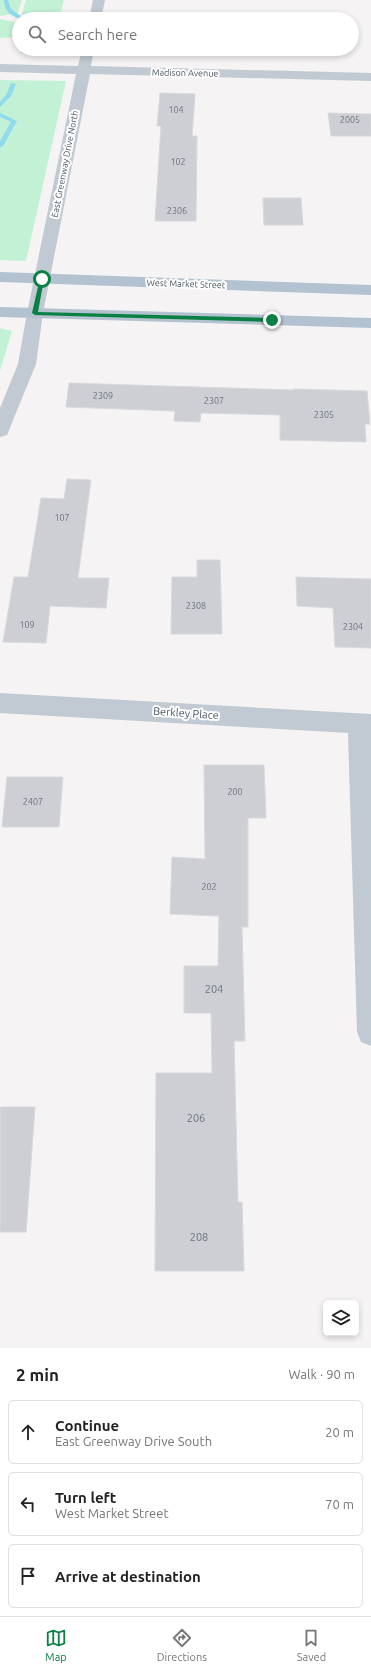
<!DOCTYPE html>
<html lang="en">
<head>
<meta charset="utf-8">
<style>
  body { margin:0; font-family:Ubuntu,sans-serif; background:#f2f2f2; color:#222 }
  .controls { position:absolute; right:12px; bottom:12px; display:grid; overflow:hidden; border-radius:6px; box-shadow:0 2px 6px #0003 }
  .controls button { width:36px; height:36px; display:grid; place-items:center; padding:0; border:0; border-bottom:1px solid #e0e0e0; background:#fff; color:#222; font:20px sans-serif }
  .stop { position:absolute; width:12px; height:12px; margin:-9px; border:3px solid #0b8043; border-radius:50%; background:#fff }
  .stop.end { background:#0b8043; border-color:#fff; box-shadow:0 1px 4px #0008 }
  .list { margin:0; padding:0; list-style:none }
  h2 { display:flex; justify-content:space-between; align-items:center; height:52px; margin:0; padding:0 16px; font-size:17px }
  h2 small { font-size:13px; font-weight:400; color:#767676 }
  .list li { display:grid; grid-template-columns:26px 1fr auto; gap:12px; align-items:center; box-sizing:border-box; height:64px; margin:0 8px 8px; padding:0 8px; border:1px solid #e0e0e0; border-radius:6px }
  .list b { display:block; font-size:15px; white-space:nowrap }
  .list p { margin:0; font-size:13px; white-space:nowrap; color:#767676 }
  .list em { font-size:13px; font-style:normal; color:#767676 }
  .icon { flex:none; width:22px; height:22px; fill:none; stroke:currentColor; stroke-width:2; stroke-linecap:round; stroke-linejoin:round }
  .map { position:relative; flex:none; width:371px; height:1348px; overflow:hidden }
  .search { position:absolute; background:#fff; box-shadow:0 2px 6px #0003; left:12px; right:12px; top:12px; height:44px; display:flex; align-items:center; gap:10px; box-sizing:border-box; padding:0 14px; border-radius:22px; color:#767676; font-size:15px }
  .sheet { height:268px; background:#fff }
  nav { display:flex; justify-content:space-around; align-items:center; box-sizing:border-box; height:56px; border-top:1px solid #e0e0e0; background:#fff; font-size:11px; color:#767676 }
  nav a { display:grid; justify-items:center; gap:2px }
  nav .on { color:#0b8043 }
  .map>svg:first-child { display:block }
  .green { fill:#c3f1d5 }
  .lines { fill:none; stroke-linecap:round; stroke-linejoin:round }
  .stream { fill:#90daee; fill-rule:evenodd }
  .building { fill:#cdcfd5; stroke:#d7d9de }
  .minor { fill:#c1cad2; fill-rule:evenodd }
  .major { fill:#b3c2d1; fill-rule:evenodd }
  .route { fill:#0b8043 }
  .labels { text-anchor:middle; stroke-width:4; stroke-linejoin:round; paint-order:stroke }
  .far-street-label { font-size:9px; fill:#4a5661; stroke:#fff }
  .number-label { font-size:9px; fill:#6b747e }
  .street-label { font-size:11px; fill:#4a5661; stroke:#fff }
  .near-number-label { font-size:11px; fill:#6b747e }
</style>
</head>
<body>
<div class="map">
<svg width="371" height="1348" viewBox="0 0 371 1348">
  <rect width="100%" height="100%" fill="#f5f3f3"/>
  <!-- green -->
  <g class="green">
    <path d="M0,0H22L18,13L0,16Z"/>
    <path d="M26,0H64L59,18L21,17Z"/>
    <path d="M0,19L14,22L17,29L15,37L0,38Z"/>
    <path d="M0,80L66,81L26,261L0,260Z"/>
    <path d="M0,328L12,331L0,371Z"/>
  </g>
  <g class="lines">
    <!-- stream -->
    <g class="stream">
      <path d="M4,0H8L11,9L25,19C14,19 4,12 4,0Z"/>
      <path d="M21,49H27L25,53H21Z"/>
      <path d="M11,83L16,84L11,96L0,107V102L6,95Z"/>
      <path d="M0,113L17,121L3,146L0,148V141L11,122L0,117Z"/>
    </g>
  </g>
  <!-- building -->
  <g class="building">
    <path d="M160,93L195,94L192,136H197L196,221H155L161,126H157Z"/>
    <path d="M328,113L371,114V136H331Z"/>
    <path d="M263,198H301L303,225H264Z"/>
    <path d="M69,383L293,390V389L367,391L370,424H365L366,442L280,440V415L201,413L200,422L174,421L175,411L66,407Z"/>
    <path d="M67,479L91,480L78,578H109L106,608L50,606L46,643L3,642L14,577H28L41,498L64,499Z"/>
    <path d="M197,560H220L222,634H171L172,577H197Z"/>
    <path d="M296,577L371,579V648L335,647L333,608L297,606Z"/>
    <path d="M204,765H264L266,818H248V927H242L245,1041H234L238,1202H242L244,1271H155L156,1073H212L211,1013H184V966H218L219,916L170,914L172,857L205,859Z"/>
    <path d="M7,777H63L59,827H2Z"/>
    <path d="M0,1107H35L26,1232H0Z"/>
  </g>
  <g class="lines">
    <!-- minor -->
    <g class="minor">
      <path d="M93,0H105L101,19H89Z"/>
      <path d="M82,49H94L91,66L371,73V81L90,74L43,313L36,364L9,430L7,435L0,437V408L18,364L27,313L76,74L0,72V64L78,66Z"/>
      <path d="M0,693L371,714V1046L361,1042L357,1032L348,733L0,713Z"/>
    </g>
    <!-- major -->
    <g class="major">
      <path d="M0,272L371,285V295L0,282Z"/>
      <path d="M0,307L371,318V328L0,317Z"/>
    </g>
  </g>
  <!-- route -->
  <path class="route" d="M40,278L44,279L38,312L272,318L274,320L272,322L35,315L32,313Z"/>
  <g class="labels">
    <!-- far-street labels -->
    <g class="far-street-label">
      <text transform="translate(185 73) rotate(1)" y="3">Madison Avenue</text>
      <text transform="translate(65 164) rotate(-79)" y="3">East Greenway Drive North</text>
      <text transform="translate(186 284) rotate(2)" y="3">West Market Street</text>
    </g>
    <!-- number labels -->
    <g class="number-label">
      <text x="176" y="113">104</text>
      <text x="350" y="123">2005</text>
      <text x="178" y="165">102</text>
      <text x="177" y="214">2306</text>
      <text x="103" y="399">2309</text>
      <text x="214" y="404">2307</text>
      <text x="324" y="418">2305</text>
      <text x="62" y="521">107</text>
      <text x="196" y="609">2308</text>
      <text x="27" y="628">109</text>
      <text x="353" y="630">2304</text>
      <text x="235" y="795">200</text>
      <text x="33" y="805">2407</text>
      <text x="209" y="890">202</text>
    </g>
    <!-- street labels -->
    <g class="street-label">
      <text transform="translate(186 713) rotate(4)" y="4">Berkley Place</text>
    </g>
    <!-- near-number labels -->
    <g class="near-number-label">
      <text x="214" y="993">204</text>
      <text x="196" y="1122">206</text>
      <text x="199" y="1241">208</text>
    </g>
  </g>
</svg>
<div class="controls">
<button><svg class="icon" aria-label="layers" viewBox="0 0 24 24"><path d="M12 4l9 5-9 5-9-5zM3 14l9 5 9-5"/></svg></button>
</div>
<div class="stop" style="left:42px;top:279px"></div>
<div class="stop end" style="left:272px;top:320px"></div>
<div class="search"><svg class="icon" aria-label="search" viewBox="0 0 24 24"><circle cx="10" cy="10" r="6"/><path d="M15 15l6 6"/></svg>Search here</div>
</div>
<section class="sheet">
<h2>2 min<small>Walk · 90 m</small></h2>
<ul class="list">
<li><svg class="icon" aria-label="ahead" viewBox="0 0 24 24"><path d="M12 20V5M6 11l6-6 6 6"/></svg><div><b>Continue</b><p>East Greenway Drive South</p></div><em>20 m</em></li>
<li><svg class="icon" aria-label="left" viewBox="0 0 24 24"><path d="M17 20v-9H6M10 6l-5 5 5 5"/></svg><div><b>Turn left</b><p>West Market Street</p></div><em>70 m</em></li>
<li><svg class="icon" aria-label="arrive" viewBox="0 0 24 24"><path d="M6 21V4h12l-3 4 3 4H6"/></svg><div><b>Arrive at destination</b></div></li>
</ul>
</section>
<nav>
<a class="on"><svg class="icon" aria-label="map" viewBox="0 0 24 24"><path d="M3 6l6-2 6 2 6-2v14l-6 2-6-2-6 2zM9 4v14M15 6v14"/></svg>Map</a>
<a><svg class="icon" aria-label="directions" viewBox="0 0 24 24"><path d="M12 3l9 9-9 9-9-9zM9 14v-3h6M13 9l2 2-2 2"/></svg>Directions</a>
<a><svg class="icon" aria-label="saved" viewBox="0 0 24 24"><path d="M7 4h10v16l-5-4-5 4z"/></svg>Saved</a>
</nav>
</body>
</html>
